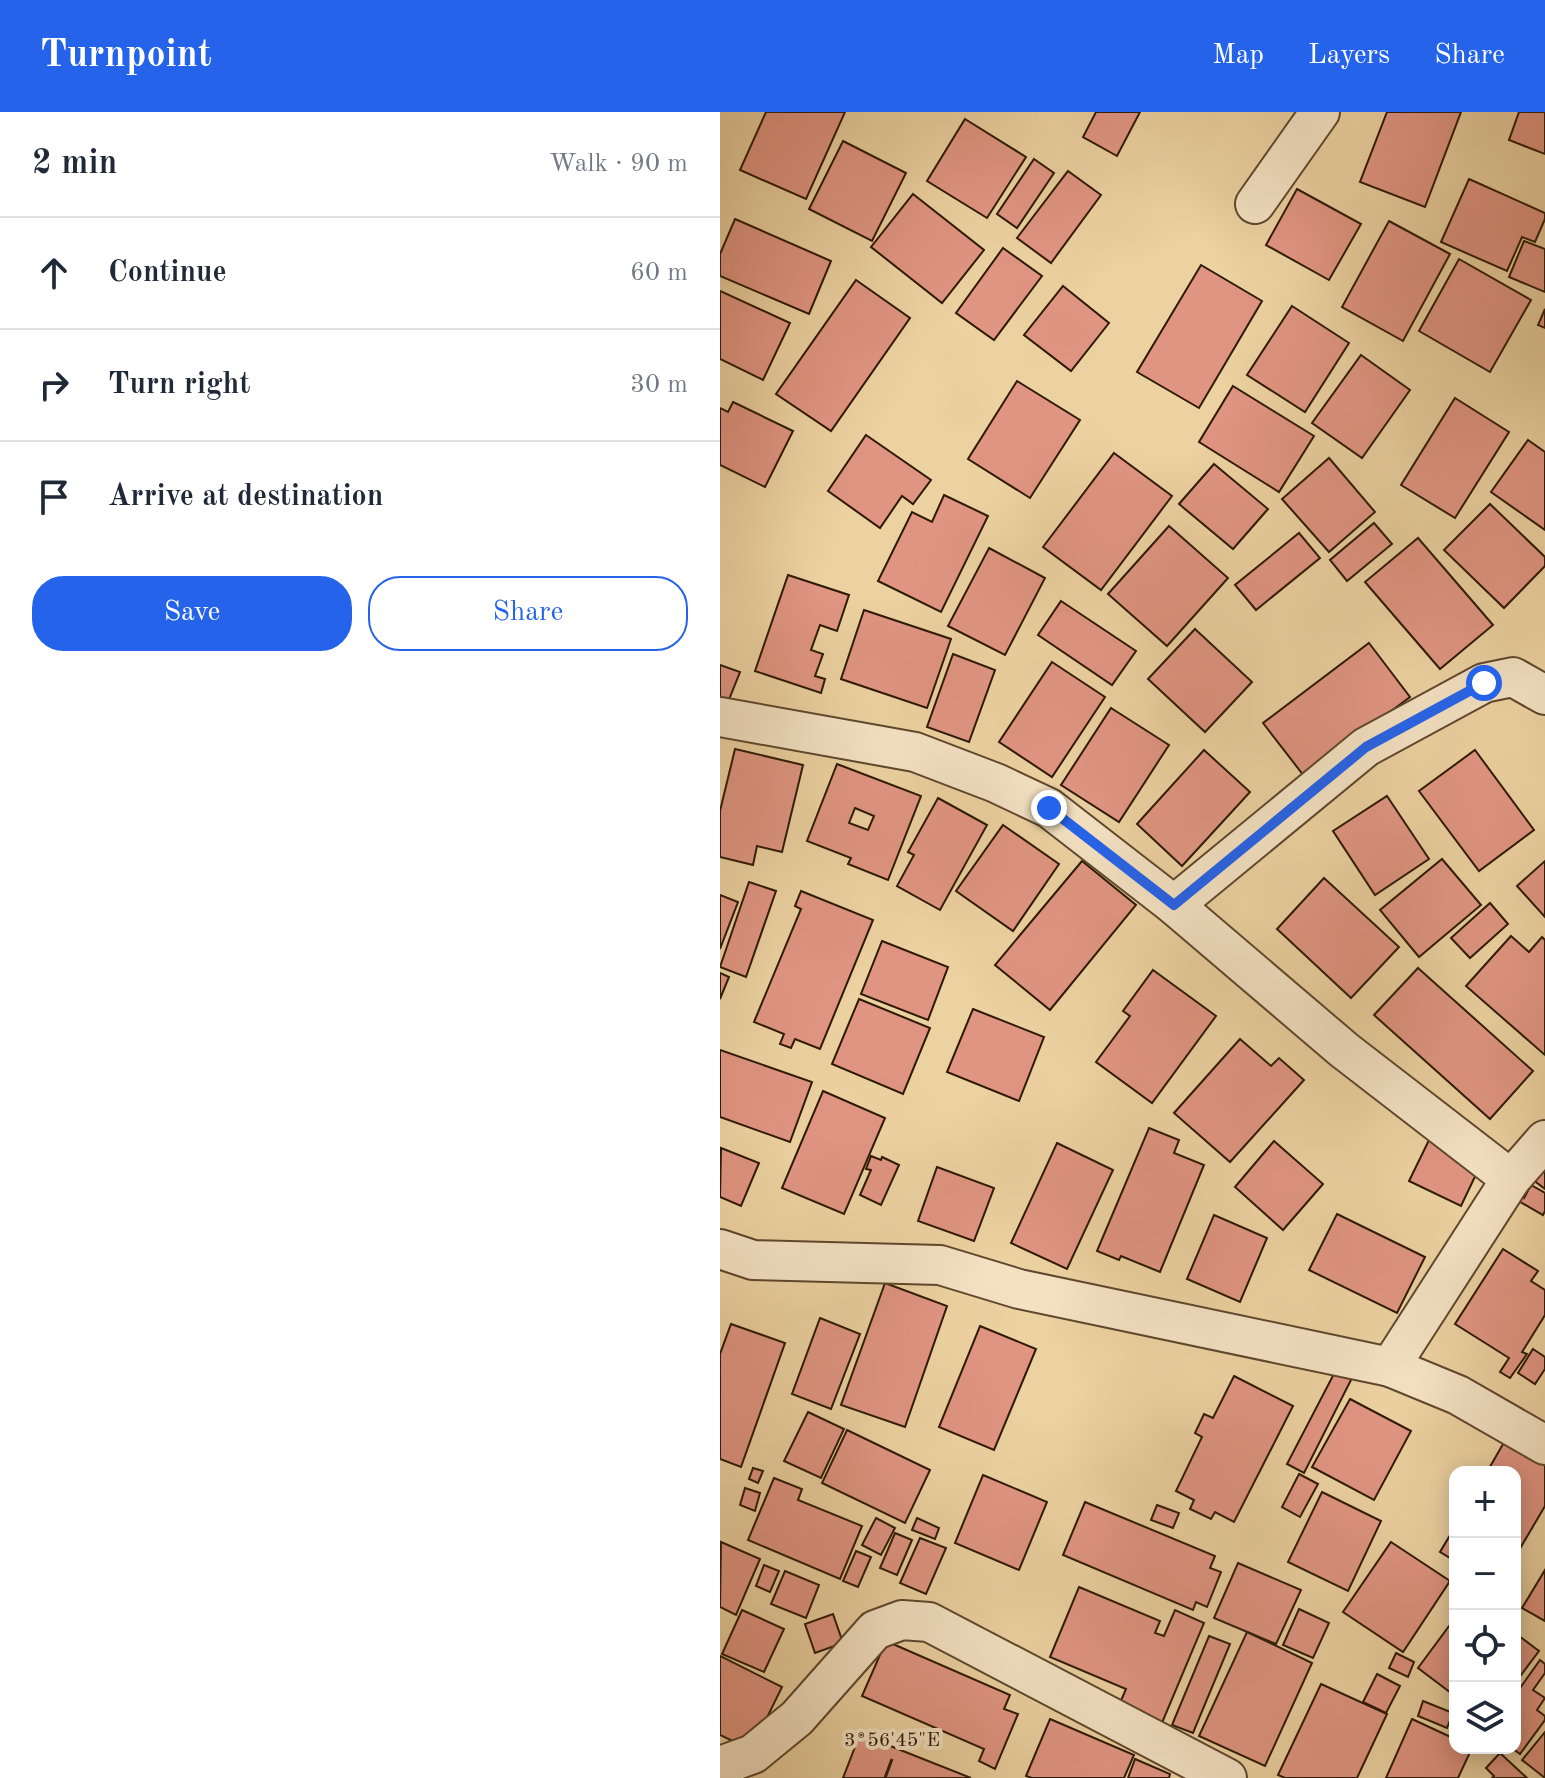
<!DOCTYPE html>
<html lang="en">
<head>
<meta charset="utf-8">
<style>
  body { margin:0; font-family:"Old Standard TT",serif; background:#f2f2f3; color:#1f2937 }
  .controls { position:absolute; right:24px; bottom:24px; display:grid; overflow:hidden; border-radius:16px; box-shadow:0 4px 20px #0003 }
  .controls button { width:72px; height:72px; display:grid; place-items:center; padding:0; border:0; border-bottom:2px solid #e0e1e3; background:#fff; color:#1f2937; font:40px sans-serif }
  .stop { position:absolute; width:24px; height:24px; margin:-18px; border:6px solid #2563eb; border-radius:50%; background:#fff }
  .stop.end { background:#2563eb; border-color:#fff; box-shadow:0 2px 8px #0008 }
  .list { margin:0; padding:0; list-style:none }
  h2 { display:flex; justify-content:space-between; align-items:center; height:104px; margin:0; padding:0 32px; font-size:34px }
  h2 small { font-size:26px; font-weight:400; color:#747a83 }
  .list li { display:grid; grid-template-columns:52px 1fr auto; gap:24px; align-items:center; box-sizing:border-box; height:112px; padding:0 32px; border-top:2px solid #e0e1e3 }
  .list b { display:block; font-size:30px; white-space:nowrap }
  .list em { font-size:26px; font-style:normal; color:#747a83 }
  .actions { display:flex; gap:16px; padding:24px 32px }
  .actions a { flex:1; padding:18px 0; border:2px solid #2563eb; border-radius:32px; text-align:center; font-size:28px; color:#2563eb }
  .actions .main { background:#2563eb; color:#fff }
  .icon { flex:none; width:44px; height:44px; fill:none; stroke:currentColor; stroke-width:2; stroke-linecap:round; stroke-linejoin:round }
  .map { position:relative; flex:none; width:825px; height:1666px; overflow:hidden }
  header { display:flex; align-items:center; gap:48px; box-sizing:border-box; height:112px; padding:0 40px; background:#2563eb; color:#fff }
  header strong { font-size:38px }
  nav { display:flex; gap:44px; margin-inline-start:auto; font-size:28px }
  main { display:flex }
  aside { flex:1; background:#fff }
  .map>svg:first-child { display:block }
  .building { fill:#e09582; stroke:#2e1905; stroke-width:2; fill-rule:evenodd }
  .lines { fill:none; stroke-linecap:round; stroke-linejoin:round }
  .minor-casing { stroke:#5e472c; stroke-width:42 }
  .minor { stroke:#f3e1c2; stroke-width:38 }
  .route { stroke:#2563eb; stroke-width:10 }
  .ticks { fill:none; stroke:#2e1905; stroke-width:3 }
  .ticks-label { font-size:20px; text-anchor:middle; fill:#2e1905; stroke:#f3e1c2; stroke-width:8; stroke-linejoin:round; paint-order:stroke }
</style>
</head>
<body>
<header>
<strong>Turnpoint</strong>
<nav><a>Map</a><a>Layers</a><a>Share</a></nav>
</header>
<main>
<aside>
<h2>2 min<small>Walk · 90 m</small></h2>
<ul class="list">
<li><svg class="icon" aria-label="ahead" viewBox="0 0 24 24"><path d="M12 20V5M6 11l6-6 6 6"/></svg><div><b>Continue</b></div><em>60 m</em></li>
<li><svg class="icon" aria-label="right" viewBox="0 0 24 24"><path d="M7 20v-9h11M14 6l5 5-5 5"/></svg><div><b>Turn right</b></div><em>30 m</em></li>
<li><svg class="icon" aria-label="arrive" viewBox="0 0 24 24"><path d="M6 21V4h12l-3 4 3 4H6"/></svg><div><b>Arrive at destination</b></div></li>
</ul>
<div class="actions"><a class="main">Save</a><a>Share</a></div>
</aside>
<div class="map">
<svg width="825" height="1666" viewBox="0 0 825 1666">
  <rect width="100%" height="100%" fill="#ecd1a1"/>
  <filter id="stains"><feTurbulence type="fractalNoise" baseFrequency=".0025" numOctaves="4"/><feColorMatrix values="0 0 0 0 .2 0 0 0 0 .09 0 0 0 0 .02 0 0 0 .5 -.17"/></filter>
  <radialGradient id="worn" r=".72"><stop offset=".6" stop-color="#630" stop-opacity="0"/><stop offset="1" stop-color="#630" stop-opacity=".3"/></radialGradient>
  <!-- building -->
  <g class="building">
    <path d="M46,0H125L86,87L20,58Z"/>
    <path d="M376,0H420L397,44L363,25Z"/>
    <path d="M667,0H741L705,95L640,70Z"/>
    <path d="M799,0H825V42L789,28Z"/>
    <path d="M245,7L306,45L267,106L207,69Z"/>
    <path d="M123,29L186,61L152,129L89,97Z"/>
    <path d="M314,47L334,61L297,116L277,102Z"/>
    <path d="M348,59L381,83L331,151L297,126Z"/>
    <path d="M749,67L825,101V107L815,130L802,125L787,159L721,130Z"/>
    <path d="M577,77L641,112L609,168L546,133Z"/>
    <path d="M193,82L264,138L222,191L151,135Z"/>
    <path d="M15,107L111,149L89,202L0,164V142Z"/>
    <path d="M669,109L730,142L683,229L622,195Z"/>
    <path d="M804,129L825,137V180L789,165Z"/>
    <path d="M283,136L322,164L274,228L236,201Z"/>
    <path d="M739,147L811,188L770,260L699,219Z"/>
    <path d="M481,153L542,189L479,296L417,260Z"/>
    <path d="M136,168L190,206L111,319L56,282Z"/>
    <path d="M343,174L389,211L351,259L304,223Z"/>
    <path d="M0,179L70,211L43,268L0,247Z"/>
    <path d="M572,194L629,231L585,300L527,263Z"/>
    <path d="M825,197V216L818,213Z"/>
    <path d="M641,243L690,278L642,346L592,311Z"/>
    <path d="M297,269L360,308L310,386L248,347Z"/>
    <path d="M513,274L594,324L559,380L479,330Z"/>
    <path d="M735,286L789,320L735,406L681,373Z"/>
    <path d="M13,290L73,319L45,375L0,353V296L8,300Z"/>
    <path d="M146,323L211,368L193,392L182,384L160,416L108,379Z"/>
    <path d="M808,328L825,340V418L771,380Z"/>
    <path d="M394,341L452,384L381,478L323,435Z"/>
    <path d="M609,346L655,400L609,440L562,387Z"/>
    <path d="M494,352L548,397L513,437L459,392Z"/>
    <path d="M224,383L268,404L221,500L158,469L192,400L212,410Z"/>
    <path d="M770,392L825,445V454L784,496L724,438Z"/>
    <path d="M654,411L672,432L627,469L610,448Z"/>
    <path d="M449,414L508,466L447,534L388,482Z"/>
    <path d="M579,421L600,446L536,498L515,473Z"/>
    <path d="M698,426L773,513L720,557L645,470Z"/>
    <path d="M269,436L325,466L285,543L228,514Z"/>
    <path d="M68,463L129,483L117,519L100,513L91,538L103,542L95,564L105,567L101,581L35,559Z"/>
    <path d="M341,489L416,539L392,573L318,523Z"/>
    <path d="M144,498L231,527L207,596L121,567Z"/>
    <path d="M475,517L532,570L485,620L428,567Z"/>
    <path d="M649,531L690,585L584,664L543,611Z"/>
    <path d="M233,542L275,558L249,630L207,615Z"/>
    <path d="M332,550L385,585L332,665L279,630Z"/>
    <path d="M0,553L20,560L8,590L0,587Z"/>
    <path d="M391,596L449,633L399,710L341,673Z"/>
    <path d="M15,637L83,653L62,740L37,734L33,753L0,745V699Z"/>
    <path d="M484,638L530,680L462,754L417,712Z"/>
    <path d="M755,638L814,718L759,759L699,679Z"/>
    <path d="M117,652L201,684L168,768L128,752L131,746L87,729ZM135,696L154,704L148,718L129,711Z"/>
    <path d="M667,684L709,747L655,783L613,719Z"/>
    <path d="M218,686L267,713L220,798L177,774L194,743L188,740Z"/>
    <path d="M283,713L339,752L293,819L236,779Z"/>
    <path d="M722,747L761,793L699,845L660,798Z"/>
    <path d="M362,749L416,793L330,898L275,853Z"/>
    <path d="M825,749V805L797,774Z"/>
    <path d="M604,766L679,835L631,886L557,817Z"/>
    <path d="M29,770L56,779L26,865L0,855Z"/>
    <path d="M81,779L153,808L100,937L75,927L71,936L60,932L64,922L34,910L81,797L75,794Z"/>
    <path d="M0,783L18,790L0,837Z"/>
    <path d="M770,791L788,812L750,846L731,826Z"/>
    <path d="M791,824L809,840L822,825L825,828V943L746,874Z"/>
    <path d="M162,829L228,855L208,908L141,882Z"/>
    <path d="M698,856L813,959L770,1007L654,903Z"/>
    <path d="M433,858L496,904L432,991L376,950L410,904L403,899Z"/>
    <path d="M0,861L9,865L0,887Z"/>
    <path d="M139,887L210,916L183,982L112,952Z"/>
    <path d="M253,897L324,925L299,989L227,960Z"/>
    <path d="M520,927L551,954L559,946L584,968L510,1050L454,1001Z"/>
    <path d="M0,938L92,970L70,1030L0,1005Z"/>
    <path d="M103,979L165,1006L124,1102L62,1076Z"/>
    <path d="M429,1016L459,1028L454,1041L484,1053L440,1160L401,1144L399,1148L377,1139Z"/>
    <path d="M709,1028L761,1052L741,1094L689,1069Z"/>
    <path d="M554,1029L603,1072L563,1118L515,1075Z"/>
    <path d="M337,1031L393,1058L347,1157L291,1131Z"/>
    <path d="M1,1036L39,1051L21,1094L0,1085Z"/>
    <path d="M151,1044L161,1048L162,1045L179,1053L161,1093L140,1083L151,1058L146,1057Z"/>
    <path d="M825,1050V1077L812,1067Z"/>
    <path d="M217,1055L274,1076L254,1129L198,1109Z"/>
    <path d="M811,1073L825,1081V1099L823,1103L795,1087L798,1082L804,1086Z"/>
    <path d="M617,1102L705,1145L677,1201L589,1158Z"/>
    <path d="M494,1103L547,1126L520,1190L467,1167Z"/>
    <path d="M783,1137L818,1159L811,1169L825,1178V1203L802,1240L807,1242L790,1266L780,1260L789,1246L735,1212Z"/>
    <path d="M165,1171L227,1194L185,1315L121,1293Z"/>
    <path d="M100,1206L140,1222L111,1297L72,1282Z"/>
    <path d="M11,1212L65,1231L21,1355L0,1347V1242Z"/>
    <path d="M260,1214L316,1237L274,1338L219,1315Z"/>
    <path d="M813,1237L825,1245V1257L815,1272L798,1261Z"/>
    <path d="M618,1254L634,1262L584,1361L567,1352Z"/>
    <path d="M514,1264L573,1294L514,1410L495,1400L491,1407L470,1397L474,1388L456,1379L482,1325L475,1321L484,1302L493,1306Z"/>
    <path d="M630,1287L691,1319L654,1388L592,1355Z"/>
    <path d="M88,1300L124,1317L101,1366L64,1349Z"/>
    <path d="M127,1318L210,1358L185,1411L102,1371Z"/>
    <path d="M787,1325L825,1347V1394L795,1445V1360H767Z"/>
    <path d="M33,1356L43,1359L38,1371L29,1367Z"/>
    <path d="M579,1362L598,1372L580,1405L562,1395Z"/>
    <path d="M263,1363L327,1390L299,1458L235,1431Z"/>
    <path d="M54,1366L82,1377L78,1388L142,1414L120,1467L28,1428Z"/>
    <path d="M25,1376L40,1381L35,1399L20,1393Z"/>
    <path d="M602,1380L661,1409L628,1479L568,1450Z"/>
    <path d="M365,1390L495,1444L490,1456L501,1460L487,1495L476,1490L473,1498L343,1443Z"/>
    <path d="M437,1393L459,1401L453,1416L431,1408Z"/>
    <path d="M156,1406L175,1416L161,1443L142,1433Z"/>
    <path d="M197,1406L219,1416L215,1427L192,1418Z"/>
    <path d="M735,1415V1449L720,1440Z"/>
    <path d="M175,1421L192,1428L177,1463L160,1456Z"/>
    <path d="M200,1426L226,1436L206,1482L180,1471Z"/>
    <path d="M1,1430L40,1447L16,1503L0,1495Z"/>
    <path d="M671,1430L730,1469L683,1540L623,1500Z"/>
    <path d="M136,1439L151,1445L138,1475L123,1469Z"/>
    <path d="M518,1451L581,1478L556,1532L494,1506Z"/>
    <path d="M44,1453L59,1459L50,1480L36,1474Z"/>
    <path d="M825,1458V1509L802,1496Z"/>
    <path d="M65,1459L99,1473L86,1506L51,1492Z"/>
    <path d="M359,1475L440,1509L435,1521L444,1524L455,1498L484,1511L439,1618L396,1600L406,1577L330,1545Z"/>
    <path d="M579,1497L609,1511L593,1546L563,1533Z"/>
    <path d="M22,1498L64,1517L44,1560L2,1542Z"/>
    <path d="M113,1502L123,1531L95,1541L85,1512Z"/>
    <path d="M735,1506V1584L698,1556Z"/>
    <path d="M527,1520L592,1551L545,1654L479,1624Z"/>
    <path d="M795,1521L819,1539L795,1571Z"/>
    <path d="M489,1524L510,1532L473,1621L452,1613Z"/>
    <path d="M166,1529L290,1583L284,1597L298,1602L275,1657L259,1649L264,1637L142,1584Z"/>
    <path d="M676,1541L694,1550L688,1565L669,1556Z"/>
    <path d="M0,1544L62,1575L31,1638L0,1623Z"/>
    <path d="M820,1548L825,1552V1561L813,1578L825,1586L817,1598L825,1604V1608L800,1642L792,1636H795V1583Z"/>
    <path d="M657,1562L680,1574L666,1601L643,1590Z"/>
    <path d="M601,1572L667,1602L637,1666H565L558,1663Z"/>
    <path d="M703,1589L733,1601L727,1616L698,1604Z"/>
    <path d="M330,1607L414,1643L404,1666H312L306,1664Z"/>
    <path d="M692,1607L735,1627V1636H752L738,1666H666Z"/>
    <path d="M825,1620V1666L802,1648Z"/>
    <path d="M140,1622L251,1666H123Z"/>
    <path d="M780,1641L807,1666H772L774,1664L766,1656Z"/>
    <path d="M415,1647L450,1662L449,1666H408Z"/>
  </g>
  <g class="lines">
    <defs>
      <g id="minor">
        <path d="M535,92L600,0"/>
        <path d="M0,605L195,640L276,671L329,696L454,793L624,938L791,1067"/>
        <path d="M454,793L646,635L764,571L793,565L825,583"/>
        <path d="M0,1137L33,1148L220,1153L299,1177L670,1255L738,1283L825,1333"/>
        <path d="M670,1255L791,1067L825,1028"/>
        <path d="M0,1654L33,1642L77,1606L155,1518L182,1508L209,1510L507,1666"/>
      </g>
    </defs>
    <!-- minor casing -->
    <use href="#minor" class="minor-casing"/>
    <!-- minor -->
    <use href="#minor" class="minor"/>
  </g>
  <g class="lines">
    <!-- route -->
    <path class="route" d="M329,696L454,793L646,635L764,571"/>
  </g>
  <!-- ticks -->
  <path class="ticks" d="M165,1666L172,1647"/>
  <g class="ticks-label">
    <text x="172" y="1634">3°56'45"E</text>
  </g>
  <rect width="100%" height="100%" filter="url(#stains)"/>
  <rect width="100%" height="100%" fill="url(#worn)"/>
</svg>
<div class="controls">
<button>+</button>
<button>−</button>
<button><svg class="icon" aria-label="locate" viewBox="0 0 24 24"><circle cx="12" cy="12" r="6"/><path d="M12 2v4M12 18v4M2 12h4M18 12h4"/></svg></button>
<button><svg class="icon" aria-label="layers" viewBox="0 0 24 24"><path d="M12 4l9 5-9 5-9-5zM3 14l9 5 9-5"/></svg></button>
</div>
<div class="stop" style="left:764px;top:571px"></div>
<div class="stop end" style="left:329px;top:696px"></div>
</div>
</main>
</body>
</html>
